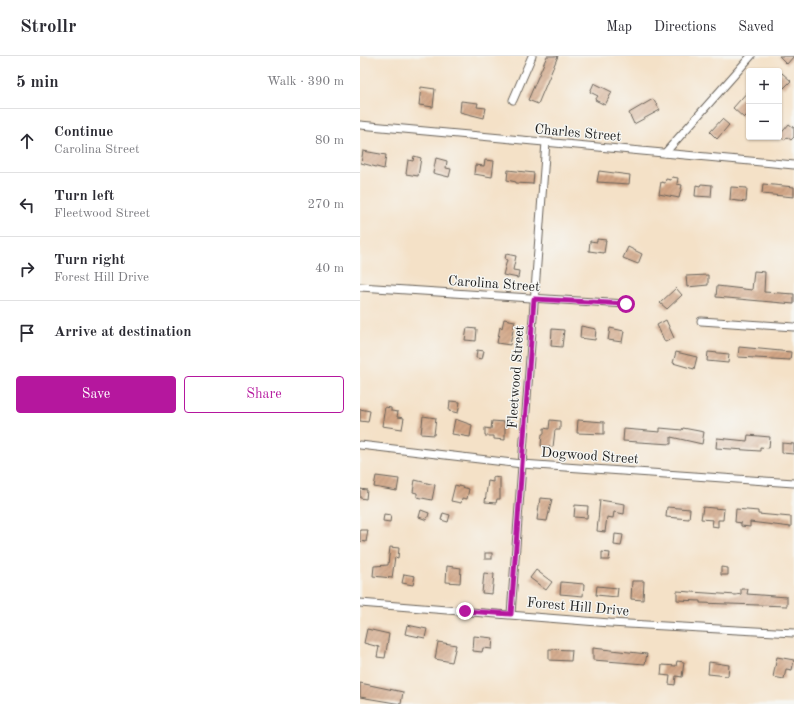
<!DOCTYPE html>
<html lang="en">
<head>
<meta charset="utf-8">
<style>
  body { margin:0; font-family:"Old Standard TT",serif; background:#f2f2f3; color:#2b2b33 }
  .controls { position:absolute; right:12px; top:12px; display:grid; overflow:hidden; border-radius:4px; box-shadow:0 1px 3px #0004 }
  .controls button { width:36px; height:36px; display:grid; place-items:center; padding:0; border:0; border-bottom:1px solid #e1e1e2; background:#fff; color:#2b2b33; font:20px sans-serif }
  .stop { position:absolute; width:12px; height:12px; margin:-9px; border:3px solid #b5179e; border-radius:50%; background:#fff }
  .stop.end { background:#b5179e; border-color:#fff; box-shadow:0 1px 4px #0008 }
  .list { margin:0; padding:0; list-style:none }
  h2 { display:flex; justify-content:space-between; align-items:center; height:52px; margin:0; padding:0 16px; font-size:17px }
  h2 small { font-size:13px; font-weight:400; color:#7c7c81 }
  .list li { display:grid; grid-template-columns:26px 1fr auto; gap:12px; align-items:center; box-sizing:border-box; height:64px; padding:0 16px; border-top:1px solid #e1e1e2 }
  .list b { display:block; font-size:15px; white-space:nowrap }
  .list p { margin:0; font-size:13px; white-space:nowrap; color:#7c7c81 }
  .list em { font-size:13px; font-style:normal; color:#7c7c81 }
  .actions { display:flex; gap:8px; padding:12px 16px }
  .actions a { flex:1; padding:9px 0; border:1px solid #b5179e; border-radius:4px; text-align:center; font-size:14px; color:#b5179e }
  .actions .main { background:#b5179e; color:#fff }
  .icon { flex:none; width:22px; height:22px; fill:none; stroke:currentColor; stroke-width:2; stroke-linecap:round; stroke-linejoin:round }
  .map { position:relative; flex:none; width:434px; height:648px; overflow:hidden }
  header { display:flex; align-items:center; gap:24px; box-sizing:border-box; height:56px; padding:0 20px; background:#fff; border-bottom:1px solid #e1e1e2 }
  header strong { font-size:19px }
  nav { display:flex; gap:22px; margin-inline-start:auto; font-size:14px }
  main { display:flex }
  aside { flex:1; background:#fff }
  .map>svg:first-child { display:block }
  .building { fill:url(#building-hatch) }
  .lines { fill:none; stroke-linecap:round; stroke-linejoin:round }
  .street-casing { stroke:#686158; stroke-width:9 }
  .street { stroke:#fff; stroke-width:7 }
  .route { stroke:#b5179e; stroke-width:5 }
  .labels { text-anchor:middle; stroke-width:3; stroke-linejoin:round; paint-order:stroke }
  .street-label { font-size:14px; fill:#1c1c1c; stroke:#f6f6f2 }
</style>
</head>
<body>
<header>
<strong>Strollr</strong>
<nav><a>Map</a><a>Directions</a><a>Saved</a></nav>
</header>
<main>
<aside>
<h2>5 min<small>Walk · 390 m</small></h2>
<ul class="list">
<li><svg class="icon" aria-label="ahead" viewBox="0 0 24 24"><path d="M12 20V5M6 11l6-6 6 6"/></svg><div><b>Continue</b><p>Carolina Street</p></div><em>80 m</em></li>
<li><svg class="icon" aria-label="left" viewBox="0 0 24 24"><path d="M17 20v-9H6M10 6l-5 5 5 5"/></svg><div><b>Turn left</b><p>Fleetwood Street</p></div><em>270 m</em></li>
<li><svg class="icon" aria-label="right" viewBox="0 0 24 24"><path d="M7 20v-9h11M14 6l5 5-5 5"/></svg><div><b>Turn right</b><p>Forest Hill Drive</p></div><em>40 m</em></li>
<li><svg class="icon" aria-label="arrive" viewBox="0 0 24 24"><path d="M6 21V4h12l-3 4 3 4H6"/></svg><div><b>Arrive at destination</b></div></li>
</ul>
<div class="actions"><a class="main">Save</a><a>Share</a></div>
</aside>
<div class="map">
<svg width="434" height="648" viewBox="0 0 434 648">
  <defs>
    <pattern id="building-hatch" width="6" height="6" patternUnits="userSpaceOnUse"><rect width="6" height="6" fill="#d2a686"/><path d="M-1 1l2-2M0 6l6-6M5 7l2-2" fill="none" stroke="#b48e73"/></pattern>
  </defs>
  <rect width="100%" height="100%" fill="#f6f6f2"/>
  <filter id="ink" filterUnits="userSpaceOnUse"><feTurbulence type="fractalNoise" baseFrequency=".025" numOctaves="2"/><feDisplacementMap in="SourceGraphic" scale="8" xChannelSelector="R" yChannelSelector="G"/><feConvolveMatrix kernelMatrix="1 2 1 2 8 2 1 2 1" color-interpolation-filters="sRGB"/></filter>
  <filter id="wash" filterUnits="userSpaceOnUse"><feTurbulence type="fractalNoise" baseFrequency=".012" numOctaves="4" result="noise"/><feDisplacementMap in="SourceGraphic" scale="16" xChannelSelector="R" yChannelSelector="G"/><feGaussianBlur stdDeviation="0.9" result="paint"/><feColorMatrix in="noise" values="0 0 0 0 0 0 0 0 0 0 0 0 0 0 0 0 0 1.4 0 .05"/><feComposite in="paint" operator="in"/></filter>
  <g filter="url(#wash)">
    <rect width="100%" height="100%" fill="#f4e1c7"/>
    <g id="blocks">
      <!-- building -->
      <g class="building">
        <path d="M187,0H198L178,48L168,44Z"/>
        <path d="M419,0H434L427,8Z"/>
        <path d="M422,17L431,25L424,32L419,28V20Z"/>
        <path d="M234,27L252,36L245,49L235,44L238,40L230,36Z"/>
        <path d="M61,31L75,33L73,51L59,49Z"/>
        <path d="M389,34V57L384,62L373,52Z"/>
        <path d="M293,43L300,54L274,68L269,57Z"/>
        <path d="M101,45L118,47L117,51L126,52L124,62L100,56Z"/>
        <path d="M362,63L369,69L357,83L350,76Z"/>
        <path d="M429,68L434,72V81L431,84L427,81L425,84L419,80Z"/>
        <path d="M3,95L26,99L24,113L1,107Z"/>
        <path d="M54,100L61,102L58,120L46,118L48,104L53,105Z"/>
        <path d="M76,102L87,105L86,112L91,113L89,121L73,117Z"/>
        <path d="M125,104L134,105L132,121L114,118L115,109L124,110Z"/>
        <path d="M148,114L174,117L173,128L156,127V126L147,124Z"/>
        <path d="M239,115L270,119L269,128L237,126Z"/>
        <path d="M312,121L318,122L317,128L322,129L319,142L299,138L301,126L305,127L306,123L311,124Z"/>
        <path d="M341,128L352,129L351,141L335,140L336,129L340,130Z"/>
        <path d="M403,128L434,131V141L402,138Z"/>
        <path d="M371,131L387,132L386,146L370,144Z"/>
        <path d="M237,183L246,184L244,197L229,195L230,185L237,186Z"/>
        <path d="M268,191L282,198L278,208L263,202Z"/>
        <path d="M146,198L156,200L153,214L159,215L158,222L143,219L147,204L145,203Z"/>
        <path d="M394,215L405,216L404,236L434,238V248L356,241L357,230L392,234Z"/>
        <path d="M348,219V229L327,231L326,220Z"/>
        <path d="M316,232L322,239L307,253L300,247Z"/>
        <path d="M144,263L155,265L150,289L137,287L140,271L142,272Z"/>
        <path d="M306,264L314,282L305,286L297,269Z"/>
        <path d="M221,270L236,273L235,284L220,282Z"/>
        <path d="M107,272L117,273L116,285L105,284Z"/>
        <path d="M250,272L264,275L262,286L248,284Z"/>
        <path d="M192,273L204,274L202,291L191,290Z"/>
        <path d="M379,291L431,296L430,304L378,301Z"/>
        <path d="M117,294L124,295L122,303L116,302Z"/>
        <path d="M316,296L337,301L334,313L313,307Z"/>
        <path d="M348,296L369,298L368,307L347,305Z"/>
        <path d="M90,345L100,346L98,357L89,355Z"/>
        <path d="M25,351L31,352V355L38,356L37,361L44,362L42,373L22,370Z"/>
        <path d="M0,353L10,355L8,366L0,365Z"/>
        <path d="M63,360L76,362L74,379L61,378Z"/>
        <path d="M95,363L112,369L110,381L92,378Z"/>
        <path d="M190,364L200,365V374H195L193,391L181,390L182,378H184V372L189,373Z"/>
        <path d="M218,364L244,366V378L217,377Z"/>
        <path d="M132,365L145,366V384L134,383V380H125V372L131,373Z"/>
        <path d="M300,372L322,374L323,372L344,376L342,388L311,381V388L263,385L264,373L300,376Z"/>
        <path d="M388,379L410,381L409,392L400,391V395L356,392L357,382L387,385Z"/>
        <path d="M422,387L434,388V398L422,397Z"/>
        <path d="M16,420L39,423L37,435L14,431Z"/>
        <path d="M133,421L140,422V443H137L136,447L125,446L128,425L133,426Z"/>
        <path d="M55,424L75,429L72,444L57,441V437L53,436Z"/>
        <path d="M95,429L109,433L107,443L102,442L101,447L91,445Z"/>
        <path d="M0,433L7,434L6,443L0,442Z"/>
        <path d="M180,442L192,443L187,465L177,464Z"/>
        <path d="M240,444L265,448L264,458L254,456L253,462L247,461L245,476L237,475Z"/>
        <path d="M215,449L228,450L227,462L214,461Z"/>
        <path d="M307,451L330,453L329,463L306,461Z"/>
        <path d="M343,451L364,453L363,464H358V471L352,470L353,464L341,463Z"/>
        <path d="M376,453L398,455V458L431,461V471L390,466V471L381,470V467L375,466Z"/>
        <path d="M61,454L69,457L67,464L59,461Z"/>
        <path d="M83,457L90,459L88,466L81,464Z"/>
        <path d="M24,458L31,459L30,466L23,465Z"/>
        <path d="M0,474H8L6,486L0,485Z"/>
        <path d="M255,478L263,479L261,490L254,489Z"/>
        <path d="M30,491L39,492L38,502L35,501L32,522L13,520L14,510L28,509Z"/>
        <path d="M242,496L250,497L249,504H242Z"/>
        <rect x="125" y="497" width="7" height="6"/>
        <path d="M87,510L101,512L100,527L86,526Z"/>
        <path d="M361,511L368,512V519H361Z"/>
        <path d="M176,514L192,526L186,534L170,522Z"/>
        <path d="M124,517L134,518L132,538L122,537Z"/>
        <path d="M44,518L55,520L53,529L42,527Z"/>
        <path d="M272,525H284L283,544L271,543Z"/>
        <path d="M201,526L224,528L223,540L200,538Z"/>
        <path d="M237,530L258,532L257,541L236,539Z"/>
        <path d="M381,533H388L387,538L427,541V550L340,547V545L317,544V535L376,539L381,538Z"/>
        <path d="M47,569L67,573L65,582L45,578Z"/>
        <path d="M7,573L29,578L25,602L17,601L19,591L4,587Z"/>
        <path d="M114,580L133,582L132,593L123,592L122,596L113,595Z"/>
        <path d="M78,586L96,589L92,606L75,603Z"/>
        <path d="M233,592L287,598L285,608L233,604Z"/>
        <path d="M189,593L212,594L211,605L189,604Z"/>
        <path d="M417,601L434,604L432,614L426,613L424,623L413,621Z"/>
        <path d="M317,605L324,606L322,621L316,620L315,629L309,628L310,620L301,619L302,609L316,610Z"/>
        <path d="M349,606L369,609L368,620L348,618Z"/>
        <path d="M0,627L43,636L41,648L0,641Z"/>
      </g>
    </g>
  </g>
  <g filter="url(#ink)">
    <use href="#blocks" fill-opacity="0" stroke="#686158" stroke-width="1"/>
    <g class="lines">
      <defs>
        <g id="street">
          <path d="M153,44L172,0"/>
          <path d="M0,69L434,109"/>
          <path d="M305,97L391,0"/>
          <path d="M0,231L266,248"/>
          <path d="M341,265L434,271"/>
          <path d="M0,389L162,408L434,427"/>
          <path d="M0,547L250,567L434,577"/>
          <path d="M151,558L186,86"/>
        </g>
      </defs>
      <!-- street casing -->
      <use href="#street" class="street-casing"/>
      <!-- street -->
      <use href="#street" class="street"/>
    </g>
  </g>
  <g class="lines" filter="url(#ink)">
    <!-- route -->
    <path class="route" d="M105,555L151,558L174,243L266,248"/>
  </g>
  <g class="labels">
    <!-- street labels -->
    <g class="street-label">
      <text transform="translate(218 76) rotate(5)" y="5">Charles Street</text>
      <text transform="translate(134 227) rotate(4)" y="5">Carolina Street</text>
      <text transform="translate(155 321) rotate(-86)" y="5">Fleetwood Street</text>
      <text transform="translate(230 399) rotate(4)" y="5">Dogwood Street</text>
      <text transform="translate(218 550) rotate(5)" y="5">Forest Hill Drive</text>
    </g>
  </g>
</svg>
<div class="controls">
<button>+</button>
<button>−</button>
</div>
<div class="stop" style="left:266px;top:248px"></div>
<div class="stop end" style="left:105px;top:555px"></div>
</div>
</main>
</body>
</html>
